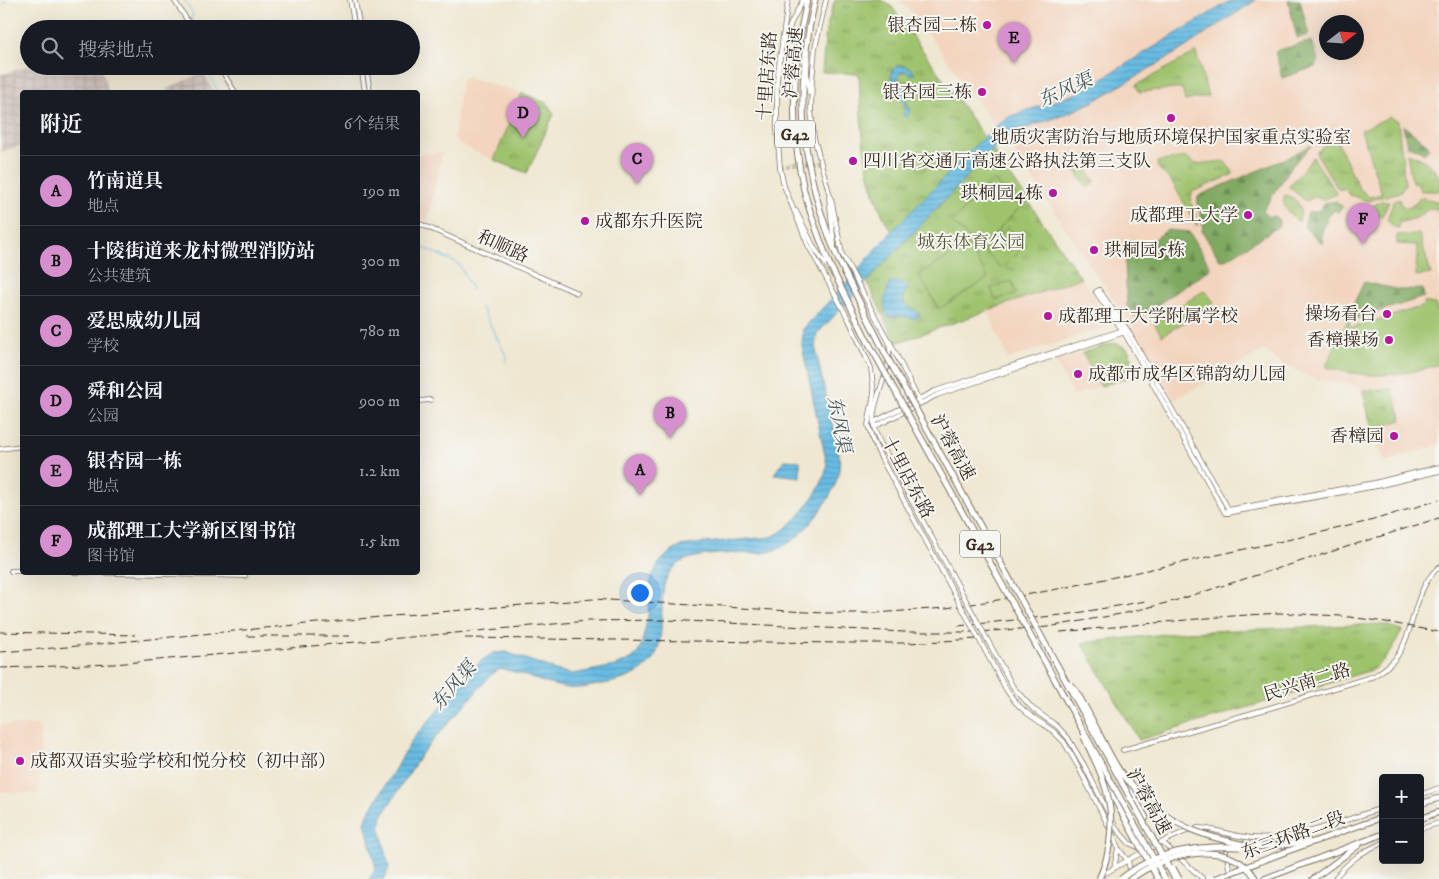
<!DOCTYPE html>
<html lang="zh">
<head>
<meta charset="utf-8">
<style>
  body { margin:0; font-family:"IM FELL DW Pica","Noto Serif SC",serif; background:#242831; color:#f1f3f6 }
  .controls { position:absolute; right:15px; bottom:15px; display:grid; overflow:hidden; border-radius:5px; box-shadow:0 5px 20px #0002 }
  .controls button { width:45px; height:45px; display:grid; place-items:center; padding:0; border:0; border-bottom:1px solid #363941; background:#171b24; color:#f1f3f6; font:25px sans-serif }
  .compass { position:absolute; left:1319px; top:15px; width:45px; height:45px; border-radius:50%; background:#171b24; box-shadow:0 5px 20px #0002; rotate:73deg }
  .you { position:absolute; left:639px; top:592px; width:18px; height:18px; margin:-12px; border:4px solid #fff; border-radius:50%; background:#1a73e8; box-shadow:0 0 0 8px #1a73e833 }
  .badge { display:grid; place-items:center; width:32px; height:32px; border-radius:50%; background:#d690ce; color:#111; font-size:16px; font-weight:700 }
  .pin { position:absolute; translate:-50% -41px; filter:drop-shadow(0 1px 2px #0008) }
  .pin::after { content:''; position:absolute; top:26px; width:18px; height:15px; background:inherit; clip-path:polygon(0 0,100% 0,50% 100%) }
  .list { margin:0; padding:0; list-style:none }
  h2 { display:flex; justify-content:space-between; align-items:center; height:65px; margin:0; padding:0 20px; font-size:21px }
  h2 small { font-size:16px; font-weight:400; color:#9ea1a6 }
  .list li { display:grid; grid-template-columns:32px 1fr auto; gap:15px; align-items:center; box-sizing:border-box; height:70px; padding:0 20px; border-top:1px solid #363941 }
  .list b { display:block; font-size:19px; white-space:nowrap }
  .list p { margin:0; font-size:16px; white-space:nowrap; color:#9ea1a6 }
  .list em { font-size:16px; font-style:normal; color:#9ea1a6 }
  .icon { flex:none; width:28px; height:28px; fill:none; stroke:currentColor; stroke-width:2; stroke-linecap:round; stroke-linejoin:round }
  .map { position:relative; flex:none; width:1439px; height:879px; overflow:hidden }
  .search { position:absolute; background:#171b24; box-shadow:0 5px 20px #0002; left:20px; top:20px; width:400px; height:55px; display:flex; align-items:center; gap:12px; box-sizing:border-box; padding:0 18px; border-radius:28px; color:#9ea1a6; font-size:19px }
  .panel { position:absolute; background:#171b24; box-shadow:0 5px 20px #0002; left:20px; top:90px; width:400px; height:485px; border-radius:5px }
  .map>svg:first-child { display:block }
  .built { fill:#f3d4be; fill-rule:evenodd }
  .industrial { fill:url(#industrial-grid) }
  .grass { fill:url(#grass-tufts); stroke:#6d7646 }
  .forest { fill:url(#forest-firs); stroke:#5d6a3f }
  .garden { fill:#9fc36d; stroke:#6d7646 }
  .water { fill:url(#water-rules); stroke:#527381 }
  .lines { fill:none; stroke-linecap:round; stroke-linejoin:round }
  .stream { stroke:#68bce4; stroke-width:1 }
  .secondary-tunnel { stroke:#cbc1ad; stroke-width:4; stroke-dasharray:4 2; stroke-linecap:butt }
  .secondary-casing { stroke:#7a6c5d; stroke-width:5.5 }
  .highway-casing { stroke:#7a6c5d; stroke-width:7 }
  .secondary { stroke:#fff; stroke-width:4 }
  .highway { stroke:#fff; stroke-width:5 }
  .rail { stroke:#3b2a1e; stroke-width:1; stroke-dasharray:8 4; stroke-linecap:butt }
  .secondary-bridge-casing { stroke:#7a6c5d; stroke-width:5.5; stroke-linecap:butt }
  .highway-bridge-casing { stroke:#7a6c5d; stroke-width:7; stroke-linecap:butt }
  .secondary-bridge { stroke:#fff; stroke-width:4 }
  .highway-bridge { stroke:#fff; stroke-width:5 }
  .poi-dot { fill:#b5179e; stroke:#f6f6f2; stroke-width:2 }
  .labels { text-anchor:middle; stroke-width:4; stroke-linejoin:round; paint-order:stroke }
  .shield { fill:#f6f6f2; stroke:#73675e; stroke-width:1 }
  .shield-label { font-size:16px; font-weight:bold; fill:#3b2a1e }
  .poi-label { font-size:18px; fill:#3b2a1e; stroke:#f6f6f2; text-anchor:end }
  .street-label { font-size:18px; fill:#3b2a1e; stroke:#f6f6f2 }
  .park-label { font-size:18px; fill:#595836; stroke:#f6f6f2 }
  .water-label { font-size:19px; font-style:italic; fill:#485659; stroke:#f6f6f2 }
</style>
</head>
<body>
<div class="map">
<svg width="1439" height="879" viewBox="0 0 1439 879">
  <defs>
    <pattern id="industrial-grid" width="8" height="8" patternUnits="userSpaceOnUse" patternTransform="scale(1.25)"><rect width="8" height="8" fill="#cfc0ba"/><path d="M0 4h8M4 0v8" fill="none" stroke="#b3a59f"/></pattern>
    <pattern id="grass-tufts" width="24" height="20" patternUnits="userSpaceOnUse" patternTransform="scale(1.25)"><rect width="24" height="20" fill="#9fc36d"/><path d="M3 7l-1-3M5 7V3M7 7l1-3M15 17l-1-3M17 17v-4M19 17l1-3" fill="none" stroke="#839f59"/></pattern>
    <pattern id="forest-firs" width="22" height="20" patternUnits="userSpaceOnUse" patternTransform="scale(1.25)"><rect width="22" height="20" fill="#7fa960"/><path d="M5 1l3.5 6h-7zM16 11l3.5 6h-7z" fill="#698a4f"/></pattern>
    <pattern id="water-rules" width="6" height="5" patternUnits="userSpaceOnUse" patternTransform="scale(1.25)"><rect width="6" height="5" fill="#68bce4"/><path d="M0 2.5h6" fill="none" stroke="#5799b8"/></pattern>
  </defs>
  <rect width="100%" height="100%" fill="#f6f6f2"/>
  <filter id="ink" filterUnits="userSpaceOnUse"><feTurbulence type="fractalNoise" baseFrequency=".02" numOctaves="2"/><feDisplacementMap in="SourceGraphic" scale="10" xChannelSelector="R" yChannelSelector="G"/><feConvolveMatrix kernelMatrix="1 2 1 2 8 2 1 2 1" color-interpolation-filters="sRGB"/></filter>
  <filter id="wash" filterUnits="userSpaceOnUse"><feTurbulence type="fractalNoise" baseFrequency=".0096" numOctaves="4" result="noise"/><feDisplacementMap in="SourceGraphic" scale="20" xChannelSelector="R" yChannelSelector="G"/><feGaussianBlur stdDeviation="1.12" result="paint"/><feColorMatrix in="noise" values="0 0 0 0 0 0 0 0 0 0 0 0 0 0 0 0 0 1.4 0 .05"/><feComposite in="paint" operator="in"/></filter>
  <g filter="url(#wash)">
    <rect width="100%" height="100%" fill="#efe7d1"/>
    <!-- built -->
    <g class="built">
      <path d="M900,0H1439V444L1384,462L1370,426L1360,387L1313,378L1284,365L1264,350L1174,400L1131,326L1024,166L915,15ZM1326,22H1356V52H1326Z"/>
      <path d="M466,77L522,93L494,160L459,144L454,138L461,81Z"/>
      <path d="M442,153L427,221L418,217V154Z"/>
      <path d="M1081,278L1109,319L1106,327L1008,359L988,312Z"/>
      <path d="M1082,353L1101,386L1074,395L1055,361Z"/>
      <path d="M0,725H36L41,729L39,794L0,792Z"/>
    </g>
    <!-- industrial -->
    <g class="industrial">
      <path d="M29,66H101L108,92H22V145L1,152L0,75Z"/>
      <path d="M203,72L214,92H168L167,89Z"/>
    </g>
    <!-- grass -->
    <g class="grass">
      <path d="M835,0H881L892,7L984,137L1081,278L896,343L867,281L901,245C864,199 861,131 859,74L822,72L826,29Z"/>
      <path d="M1196,52L1208,96L1185,101L1182,88L1139,92L1136,85Z"/>
      <path d="M522,93L547,103L554,114L527,173L494,160Z"/>
      <path d="M1389,117L1398,121L1405,184L1400,192L1368,201L1350,195L1345,189H1338L1316,153L1328,142L1336,139L1359,188L1369,197L1382,194L1361,130Z"/>
      <path d="M1407,153C1419,156 1435,166 1439,178C1439,182 1439,187 1439,191H1421L1417,184L1412,183Z"/>
      <path d="M1186,157L1195,164L1224,161L1233,172L1232,175L1192,192C1189,207 1195,210 1198,224L1197,226L1172,182L1158,168L1157,162Z"/>
      <path d="M1313,157L1337,194L1323,200L1315,197L1306,201L1289,187Z"/>
      <path d="M1285,195C1298,198 1305,209 1298,222C1290,213 1280,207 1285,195Z"/>
      <path d="M1420,197L1439,202L1437,213V208C1426,208 1426,212 1418,217C1414,220 1404,220 1398,224L1399,228L1394,227L1387,219L1394,201L1399,199L1401,205L1408,208L1416,203Z"/>
      <path d="M1381,201L1389,202L1382,217L1377,216L1365,221L1353,209L1360,206L1371,207Z"/>
      <path d="M1419,234L1431,274L1416,276L1417,245L1397,244V235Z"/>
      <path d="M1114,343L1127,348L1141,374L1101,386L1082,353Z"/>
      <path d="M1392,389L1402,420L1374,429L1370,422L1363,390Z"/>
      <path d="M1380,624L1402,630C1394,648 1388,658 1372,670L1139,740L1082,643L1185,632Z"/>
    </g>
    <!-- forest -->
    <g class="forest">
      <path d="M1288,0H1300L1309,35L1297,38Z"/>
      <path d="M1312,41L1318,60L1315,67L1282,78L1275,51Z"/>
      <path d="M1403,125L1428,145L1429,149L1424,154L1418,149L1407,146Z"/>
      <path d="M1312,145L1291,167L1263,211L1268,217L1275,216L1279,220V226L1225,260H1220L1202,231C1206,215 1195,209 1198,196L1280,161Z"/>
      <path d="M1336,201L1343,207L1338,212L1335,210L1326,218L1328,222C1321,229 1321,234 1323,244L1304,227L1308,212C1316,212 1321,211 1324,203Z"/>
      <path d="M1167,230L1189,232L1210,266L1209,270L1136,319L1127,306L1125,262Z"/>
      <path d="M1364,282L1400,290L1423,289L1424,297L1349,321L1346,320Z"/>
    </g>
    <!-- garden -->
    <g class="garden">
      <path d="M1076,154L1095,182L1087,188L1068,159Z"/>
      <path d="M993,180L1020,207L980,249L952,222Z"/>
      <path d="M1008,227L1026,245L1002,269L984,251Z"/>
      <path d="M968,245L988,278L939,309L919,275Z"/>
      <path d="M1012,281L1016,294L995,300L991,288Z"/>
      <path d="M1205,290L1214,303L1162,336L1154,323Z"/>
      <path d="M1423,302L1435,304L1439,318V364C1402,377 1365,379 1327,367V363L1347,322H1349L1351,328L1424,306Z"/>
    </g>
    <!-- water -->
    <g class="water">
      <path d="M1232,0H1256L1181,50L1091,103L1064,115L1014,132L1000,142L817,334L815,346C820,371 826,396 832,420C836,436 841,453 839,469C838,488 819,514 807,527C794,541 781,551 762,553C739,554 693,551 677,565C662,577 663,591 662,609C661,623 662,641 656,654C645,676 620,681 598,685C588,687 579,689 568,688C546,685 525,674 503,669L498,670L492,674L422,753L382,816L380,828L389,867L385,879H369L376,869L365,822L368,814L413,739L481,661L493,653L506,652L559,671L573,674L615,666L631,659L638,653L641,646L648,617L649,592L652,576L659,563L668,554L681,546L694,544L771,537C793,529 825,488 827,465L802,346L803,329L859,269L891,232L984,137L1001,122L1011,116L1078,93Z"/>
      <path d="M900,65C907,66 912,68 915,74L913,75L904,71L900,73C896,80 902,84 905,89L903,94L911,111L906,118L903,115L906,107C900,94 888,85 892,70Z"/>
      <path d="M895,281C901,281 904,284 908,289C902,296 901,301 908,307C914,309 917,310 920,316C913,321 909,317 901,316C898,316 894,318 890,317C879,312 887,292 889,284Z"/>
      <path d="M784,460L800,461V477L774,474Z"/>
    </g>
    <g class="lines">
      <!-- stream -->
      <g class="stream">
        <path d="M184,0L193,14L191,21"/>
        <path d="M0,7L7,0"/>
        <path d="M188,25V29"/>
        <path d="M205,66L218,92"/>
        <path d="M418,245L459,264L472,289"/>
        <path d="M481,307L507,357V362"/>
      </g>
    </g>
  </g>
  <g filter="url(#ink)">
    <g class="lines">
      <!-- secondary-tunnel -->
      <path class="secondary-tunnel" d="M780,168L820,162"/>
      <defs>
        <g id="secondary">
          <path d="M174,0L193,29"/>
          <path d="M350,0L355,29"/>
          <path d="M355,0L360,29"/>
          <path d="M788,0L777,80V128L780,168L784,186L808,245L849,320L871,368L874,393L868,425L872,439L881,458"/>
          <path d="M826,0L815,48L812,81L811,110L814,138L832,203L842,254L889,342C894,368 869,403 874,427C876,437 882,446 887,455"/>
          <path d="M783,46L791,23L803,0"/>
          <path d="M808,52L807,72L809,93"/>
          <path d="M219,66L235,92"/>
          <path d="M361,66L365,92"/>
          <path d="M366,66L370,92"/>
          <path d="M829,197L834,245"/>
          <path d="M796,211L815,249L834,276"/>
          <path d="M418,223L577,293"/>
          <path d="M1096,292L1099,290L1128,331L1229,510V513"/>
          <path d="M1096,292L1125,334L1225,513"/>
          <path d="M890,342L919,401"/>
          <path d="M418,401L431,400"/>
          <path d="M874,422L935,391L1123,330L1126,328"/>
          <path d="M874,427L937,395L1128,331"/>
          <path d="M0,449L22,446"/>
          <path d="M1228,510L1374,483L1439,467"/>
          <path d="M1227,513L1377,486L1439,471"/>
          <path d="M11,571H22"/>
          <path d="M74,572L245,576V572"/>
          <path d="M1123,750L1273,707L1374,676C1382,671 1389,666 1395,659C1416,632 1412,590 1439,567"/>
          <path d="M1084,765L1116,828L1129,843L1142,849"/>
          <path d="M1079,768L1113,835L1118,848L1114,868"/>
          <path d="M1420,795L1439,788"/>
          <path d="M1420,829L1439,823"/>
          <path d="M1229,839L1226,851L1231,879"/>
          <path d="M1163,843L1203,879"/>
          <path d="M1118,848L1128,861L1131,874"/>
          <path d="M1100,877C1114,867 1183,829 1198,828C1212,828 1226,834 1239,836C1252,839 1267,839 1281,837C1316,833 1349,818 1383,808"/>
          <path d="M1334,879C1348,862 1362,851 1383,843"/>
        </g>
        <g id="highway">
          <path d="M807,0C792,64 789,126 804,190C810,215 820,239 829,263"/>
          <path d="M815,0C793,94 801,171 838,259"/>
          <path d="M1123,777L1146,818"/>
          <path d="M1106,784L1129,826"/>
          <path d="M1420,804L1439,798"/>
          <path d="M1420,819L1439,812"/>
          <path d="M1283,845L1308,841"/>
          <path d="M1285,852L1383,817"/>
          <path d="M1264,879L1383,834"/>
          <path d="M1313,879L1359,845"/>
        </g>
      </defs>
      <!-- secondary casing -->
      <use href="#secondary" class="secondary-casing"/>
      <!-- highway casing -->
      <use href="#highway" class="highway-casing"/>
      <!-- secondary -->
      <use href="#secondary" class="secondary"/>
      <!-- highway -->
      <use href="#highway" class="highway"/>
      <!-- rail -->
      <g class="rail">
        <path d="M958,626L1071,614L1146,601"/>
        <path d="M0,632L135,635"/>
        <path d="M1060,632L1218,617L1279,613L1342,616L1386,622L1439,632"/>
        <path d="M247,636H350"/>
        <path d="M465,638L842,643H907L977,639"/>
        <path d="M0,652L67,647L369,618L593,599L823,613H875L946,608L1004,599L1063,588L1301,537L1370,521L1439,500"/>
        <path d="M0,668L114,664L587,621L667,620L904,632H977L1048,627L1126,613L1174,601L1439,518"/>
      </g>
      <defs>
        <g id="secondary-bridge">
          <path d="M887,455L1013,687L1033,709L1057,726L1068,738L1084,765"/>
          <path d="M881,458L1007,691L1016,703L1027,713L1053,731L1064,742L1079,768"/>
        </g>
        <g id="highway-bridge">
          <path d="M838,259L885,353L1175,879"/>
          <path d="M829,263L867,340L1165,879"/>
          <path d="M1071,684C1090,710 1101,742 1119,770C1124,777 1131,783 1137,790C1173,829 1204,836 1254,847"/>
          <path d="M1084,737C1090,751 1098,765 1103,780C1115,812 1113,849 1099,879"/>
          <path d="M1129,826L1158,879"/>
          <path d="M1251,847L1283,845"/>
          <path d="M1173,868L1179,879"/>
          <path d="M1121,879C1155,851 1197,845 1240,847"/>
          <path d="M1131,879C1163,854 1230,836 1256,879"/>
          <path d="M1214,879L1285,852"/>
        </g>
      </defs>
      <!-- secondary-bridge casing -->
      <use href="#secondary-bridge" class="secondary-bridge-casing"/>
      <!-- highway-bridge casing -->
      <use href="#highway-bridge" class="highway-bridge-casing"/>
      <!-- secondary-bridge -->
      <use href="#secondary-bridge" class="secondary-bridge"/>
      <!-- highway-bridge -->
      <use href="#highway-bridge" class="highway-bridge"/>
    </g>
  </g>
  <!-- markers -->
  <g class="poi-dot">
    <circle cx="987" cy="25" r="5"/>
    <circle cx="982" cy="92" r="5"/>
    <circle cx="1171" cy="118" r="5"/>
    <circle cx="853" cy="161" r="5"/>
    <circle cx="1053" cy="193" r="5"/>
    <circle cx="1248" cy="215" r="5"/>
    <circle cx="585" cy="221" r="5"/>
    <circle cx="1094" cy="250" r="5"/>
    <circle cx="1387" cy="314" r="5"/>
    <circle cx="1048" cy="316" r="5"/>
    <circle cx="1389" cy="340" r="5"/>
    <circle cx="1078" cy="374" r="5"/>
    <circle cx="1394" cy="436" r="5"/>
    <circle cx="20" cy="761" r="5"/>
  </g>
  <g class="labels">
    <!-- shield labels -->
    <g class="shield">
      <rect x="775" y="120.5" width="40" height="27" rx="4"/>
      <rect x="960" y="530.5" width="40" height="27" rx="4"/>
    </g>
    <g class="shield-label">
      <text x="795" y="140">G42</text>
      <text x="980" y="550">G42</text>
    </g>
    <!-- poi labels -->
    <g class="poi-label">
      <text x="977" y="31">银杏园二栋</text>
      <text x="972" y="98">银杏园三栋</text>
      <text x="1171" y="143" text-anchor="middle">地质灾害防治与地质环境保护国家重点实验室</text>
      <text x="863" y="167" text-anchor="start">四川省交通厅高速公路执法第三支队</text>
      <text x="1043" y="199">珙桐园4栋</text>
      <text x="1238" y="221">成都理工大学</text>
      <text x="595" y="227" text-anchor="start">成都东升医院</text>
      <text x="1104" y="256" text-anchor="start">珙桐园5栋</text>
      <text x="1377" y="320">操场看台</text>
      <text x="1058" y="322" text-anchor="start">成都理工大学附属学校</text>
      <text x="1379" y="346">香樟操场</text>
      <text x="1088" y="380" text-anchor="start">成都市成华区锦韵幼儿园</text>
      <text x="1384" y="442">香樟园</text>
      <text x="30" y="767" text-anchor="start">成都双语实验学校和悦分校（初中部）</text>
    </g>
    <!-- street labels -->
    <g class="street-label">
      <text transform="translate(793 63) rotate(-85)" y="6">沪蓉高速</text>
      <text transform="translate(767 76) rotate(-86)" y="6">十里店东路</text>
      <text transform="translate(503 246) rotate(24)" y="6">和顺路</text>
      <text transform="translate(953 447) rotate(61)" y="6">沪蓉高速</text>
      <text transform="translate(908 477) rotate(62)" y="6">十里店东路</text>
      <text transform="translate(1307 682) rotate(-17)" y="6">民兴南二路</text>
      <text transform="translate(1149 801) rotate(61)" y="6">沪蓉高速</text>
      <text transform="translate(1293 835) rotate(-20)" y="6">东三环路二段</text>
    </g>
    <!-- park labels -->
    <g class="park-label">
      <text x="971" y="248">城东体育公园</text>
    </g>
    <!-- water labels -->
    <g class="water-label">
      <text transform="translate(1065 89) rotate(-24)" y="7">东风渠</text>
      <text transform="translate(840 424) rotate(79)" y="7">东风渠</text>
      <text transform="translate(453 685) rotate(-49)" y="7">东风渠</text>
    </g>
  </g>
</svg>
<div class="controls">
<button>+</button>
<button>−</button>
</div>
<svg class="compass" viewBox="-18 -18 36 36"><path d="M0-13l5 13h-10z" fill="#e53935"/><path d="M0 13l5-13h-10z" fill="#9ea1a6"/></svg>
<div class="you"></div>
<div class="pin badge" style="left:640px;top:495px">A</div>
<div class="pin badge" style="left:670px;top:438px">B</div>
<div class="pin badge" style="left:637px;top:184px">C</div>
<div class="pin badge" style="left:523px;top:138px">D</div>
<div class="pin badge" style="left:1014px;top:63px">E</div>
<div class="pin badge" style="left:1363px;top:244px">F</div>
<div class="search"><svg class="icon" aria-label="search" viewBox="0 0 24 24"><circle cx="10" cy="10" r="6"/><path d="M15 15l6 6"/></svg>搜索地点</div>
<section class="panel">
<h2>附近<small>6个结果</small></h2>
<ul class="list">
<li><span class="badge">A</span><div><b>竹南道具</b><p>地点</p></div><em>190 m</em></li>
<li><span class="badge">B</span><div><b>十陵街道来龙村微型消防站</b><p>公共建筑</p></div><em>300 m</em></li>
<li><span class="badge">C</span><div><b>爱思威幼儿园</b><p>学校</p></div><em>780 m</em></li>
<li><span class="badge">D</span><div><b>舜和公园</b><p>公园</p></div><em>900 m</em></li>
<li><span class="badge">E</span><div><b>银杏园一栋</b><p>地点</p></div><em>1.2 km</em></li>
<li><span class="badge">F</span><div><b>成都理工大学新区图书馆</b><p>图书馆</p></div><em>1.5 km</em></li>
</ul>
</section>
</div>
</body>
</html>
